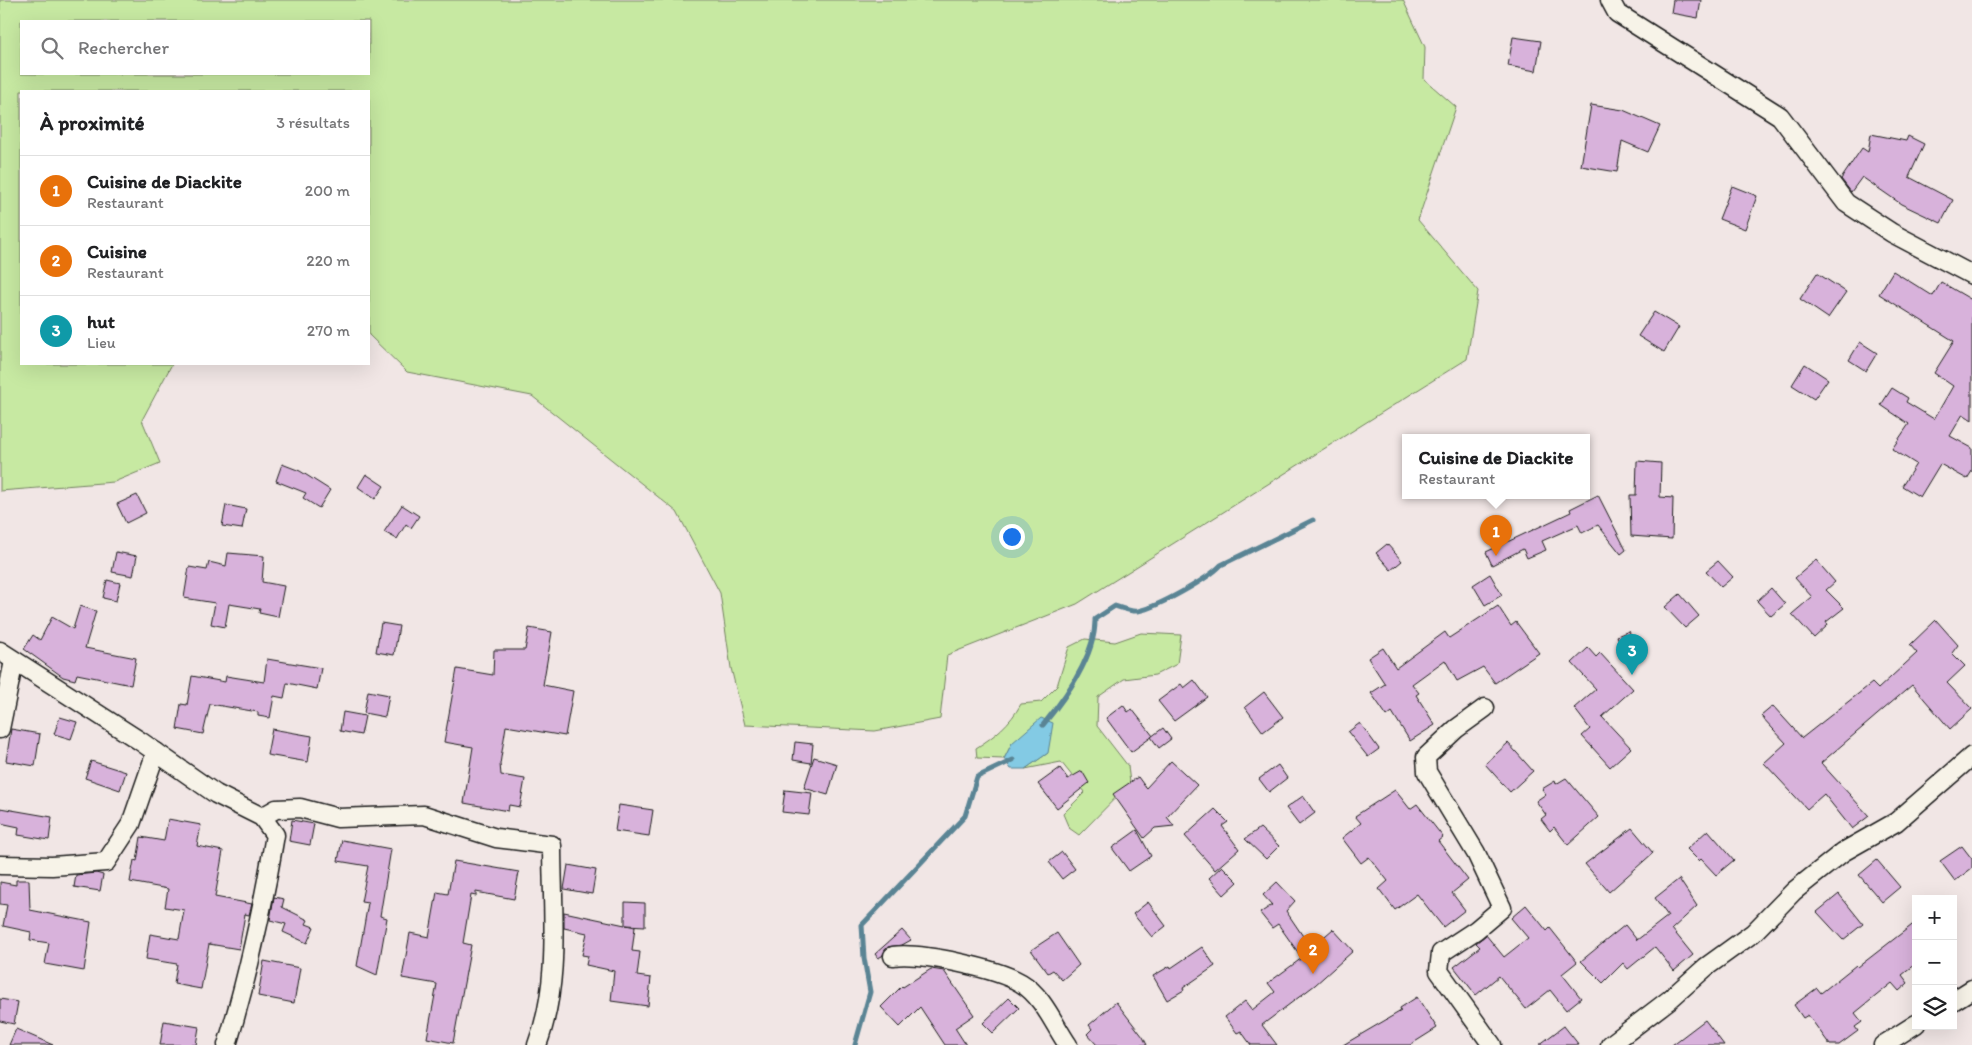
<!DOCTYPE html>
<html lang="fr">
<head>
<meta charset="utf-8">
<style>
  body { margin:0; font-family:Itim,sans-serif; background:#f6f6f6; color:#202124 }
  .controls { position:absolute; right:15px; bottom:15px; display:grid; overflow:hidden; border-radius:0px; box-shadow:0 5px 20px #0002 }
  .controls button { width:45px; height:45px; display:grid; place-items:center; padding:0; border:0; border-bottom:1px solid #e0e0e0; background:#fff; color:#202124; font:25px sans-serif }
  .you { position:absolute; left:1011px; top:536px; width:18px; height:18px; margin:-12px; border:4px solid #fff; border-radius:50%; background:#1a73e8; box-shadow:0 0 0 8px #1a73e833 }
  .badge { display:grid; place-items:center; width:32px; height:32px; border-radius:50%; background:#1c1c1c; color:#fff; font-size:16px; font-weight:700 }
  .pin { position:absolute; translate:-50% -41px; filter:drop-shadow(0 1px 2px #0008) }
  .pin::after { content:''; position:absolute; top:26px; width:18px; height:15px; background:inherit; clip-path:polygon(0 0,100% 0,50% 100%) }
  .popup { position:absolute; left:1402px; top:434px; width:188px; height:65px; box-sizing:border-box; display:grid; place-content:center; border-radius:0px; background:#fff; filter:drop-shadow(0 1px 4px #0005); font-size:16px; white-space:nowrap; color:#757577 }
  .popup b { font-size:19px; color:#202124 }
  .popup::after { content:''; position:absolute; left:50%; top:100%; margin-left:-10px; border:10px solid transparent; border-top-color:#fff }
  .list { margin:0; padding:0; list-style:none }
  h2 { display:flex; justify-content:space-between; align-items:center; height:65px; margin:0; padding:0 20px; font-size:21px }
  h2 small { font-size:16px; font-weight:400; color:#757577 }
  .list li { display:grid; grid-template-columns:32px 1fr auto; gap:15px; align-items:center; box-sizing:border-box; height:70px; padding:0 20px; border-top:1px solid #e0e0e0 }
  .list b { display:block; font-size:19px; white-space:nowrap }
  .list p { margin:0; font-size:16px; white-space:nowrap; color:#757577 }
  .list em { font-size:16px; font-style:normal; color:#757577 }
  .icon { flex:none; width:28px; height:28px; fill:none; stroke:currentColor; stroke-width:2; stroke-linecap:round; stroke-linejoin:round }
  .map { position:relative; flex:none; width:1972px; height:1045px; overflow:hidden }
  .search { position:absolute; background:#fff; box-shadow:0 5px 20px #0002; left:20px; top:20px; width:350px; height:55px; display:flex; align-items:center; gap:12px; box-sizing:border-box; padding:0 18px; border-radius:0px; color:#757577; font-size:19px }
  .panel { position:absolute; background:#fff; box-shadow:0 5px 20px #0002; left:20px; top:90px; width:350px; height:275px; border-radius:0px }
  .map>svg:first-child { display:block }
  .green { fill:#c7e9a2; stroke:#72825f; fill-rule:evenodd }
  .water { fill:#83cae4; stroke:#5a8494 }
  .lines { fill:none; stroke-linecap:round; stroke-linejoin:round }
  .stream { stroke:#5a8494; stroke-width:5 }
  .building { fill:#d8b2db; stroke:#1c1c1c }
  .minor-casing { stroke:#1c1c1c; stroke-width:21 }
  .minor { stroke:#f7f3e8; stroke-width:18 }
</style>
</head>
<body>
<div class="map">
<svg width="1972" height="1045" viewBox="0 0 1972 1045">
  <rect width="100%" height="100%" fill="#f1e6e5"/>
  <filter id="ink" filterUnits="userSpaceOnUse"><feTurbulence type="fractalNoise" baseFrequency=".02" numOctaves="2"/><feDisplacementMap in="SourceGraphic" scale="10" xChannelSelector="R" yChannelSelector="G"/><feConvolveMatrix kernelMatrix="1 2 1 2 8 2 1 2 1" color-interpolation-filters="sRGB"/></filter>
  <g filter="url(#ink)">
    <!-- green -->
    <g class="green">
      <path d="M0,0H1403L1425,47L1424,79L1456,107L1418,220L1478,291L1467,359L1077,604L947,655L940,719L875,731L745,725L731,668L720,593L677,512L532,396L407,372L369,335V91H21V364H172L142,420L160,463L114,482L0,491ZM21,21H369V74H21Z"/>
      <path d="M1141,633L1181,635L1177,664L1155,675L1124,679L1098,697L1097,726L1128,766L1130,783L1079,835L1069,828L1063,814L1085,792L1061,762L1025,769L1048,753L1012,743L1004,759L977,758L976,748C995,736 1010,724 1021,704L1041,702L1057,686L1069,647L1085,639L1115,642Z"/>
    </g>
    <!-- water -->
    <path class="water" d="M1041,718L1053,723L1048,753L1025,769H1011L1004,759L1012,743Z"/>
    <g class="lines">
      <!-- stream -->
      <g class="stream">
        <path d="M1043,725C1065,698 1096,656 1095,619L1115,606C1121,608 1132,612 1138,611C1158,607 1208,579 1221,565L1313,520"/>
        <path d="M855,1045L870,992L864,958L862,925L965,816L977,777L1013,760"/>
      </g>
    </g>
    <!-- building -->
    <g class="building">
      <path d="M1673,0H1701L1698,18L1671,13Z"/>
      <path d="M1513,37L1541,41L1536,71L1508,66Z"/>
      <path d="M1591,105L1623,110L1660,126L1648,152L1622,141L1617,172L1581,166Z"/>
      <path d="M1871,134L1906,141L1908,136L1924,144L1909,177L1953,200L1941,223L1901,204L1862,177L1851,192L1841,179L1862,148L1868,152Z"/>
      <path d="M1732,186L1757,196L1745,229L1719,219Z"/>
      <path d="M1893,271L1933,296L1941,282L1972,300V420L1963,414L1950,436L1972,448V471L1967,479L1940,464L1920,497L1902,486L1916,464L1892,449L1909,424L1881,405L1892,388L1908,398L1906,402L1934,419L1953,386L1934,373L1954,341L1879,294Z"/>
      <path d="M1817,273L1846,292L1828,318L1800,299Z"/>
      <path d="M1654,312L1679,327L1664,352L1638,336Z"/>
      <path d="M1860,342L1877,353L1866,371L1849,360Z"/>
      <path d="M1805,364L1828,379L1814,399L1792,385Z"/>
      <path d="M1637,461L1661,463L1660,497L1673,498L1672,539L1631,536L1630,495H1636Z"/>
      <path d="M282,464L300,471L330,490L319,508L303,498L306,493L276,481Z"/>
      <path d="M366,474L384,486L375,499L358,487Z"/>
      <path d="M137,495L146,513L126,523L117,504Z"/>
      <path d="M1598,495L1626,550L1621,554L1598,525L1582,533L1578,525L1542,541L1546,550L1527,558L1523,549L1492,565L1486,552L1571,512L1570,509Z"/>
      <path d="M226,505L246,509L242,529L222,526Z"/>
      <path d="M402,505L419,516L411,528L406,524L397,539L384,532Z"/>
      <path d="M1387,544L1402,561L1391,570L1376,553Z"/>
      <path d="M116,552L137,556L133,576L112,572Z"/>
      <path d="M228,553L264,556L262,582L284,586L278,617L259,613L260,609L229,604L225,627L211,624L215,603L184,598L189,567L207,570L209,562L226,566Z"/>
      <path d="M1816,560L1835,582L1826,590L1844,608L1826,622L1828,625L1814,638L1792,614L1812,597L1795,578Z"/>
      <path d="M1718,561L1733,577L1721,587L1706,571Z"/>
      <path d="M1490,574L1502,595L1485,605L1473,585Z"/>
      <path d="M107,580L120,583L116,601L103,598Z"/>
      <path d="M1771,588L1785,604L1771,616L1757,601Z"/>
      <path d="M1680,594L1699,616L1685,628L1665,607Z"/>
      <path d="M80,606L96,611L85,648L136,658L131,685L77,674L75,680L63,677L24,649L33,635L40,640L52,617L73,629Z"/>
      <path d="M1498,606L1511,626L1516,622L1539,653L1495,683L1483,667L1457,681L1445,660L1412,684L1419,693L1416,695L1435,725L1410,741L1392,712L1387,716L1371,693L1385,684L1368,658L1383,648L1396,668L1445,632L1449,638Z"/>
      <path d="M1936,620L1958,645L1952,653L1965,666L1947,683L1972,709L1950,729L1912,685L1821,763L1869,816L1852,829L1824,794L1807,809L1764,763L1786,743L1761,716L1773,706L1802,738L1872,683L1878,689L1917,653L1910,645Z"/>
      <path d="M381,623L399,626L394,655L376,652Z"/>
      <path d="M529,628L552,632L543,685L573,691L565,736L506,726L500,764L501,775L525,779L520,807L509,805L508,811L464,803L473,747L444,742L457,669L493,675L494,650H525Z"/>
      <path d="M1629,631L1635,644L1623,650L1617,636Z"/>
      <path d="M1588,648L1596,657L1600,653L1633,689L1602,717L1631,748L1610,767L1582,736L1590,729L1574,708L1596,689L1572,663Z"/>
      <path d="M267,659L321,668L317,689L287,683L284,698L274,696L270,718L258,716V712L210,704L203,734L177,729L181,704L187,705L192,676L225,682L226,676L264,682Z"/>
      <path d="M1194,680L1207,697L1174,721L1158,701L1181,684L1184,688Z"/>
      <path d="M368,691L389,695L385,717L364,713Z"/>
      <path d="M1264,692L1283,717L1263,732L1245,707Z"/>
      <path d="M1123,705L1128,712L1132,709L1153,736L1131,752L1106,718Z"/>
      <path d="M343,712L365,716L361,735L340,731Z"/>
      <path d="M60,717L77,722L71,739L54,734Z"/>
      <path d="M1360,723L1379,749L1368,757L1348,732Z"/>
      <path d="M1163,728L1171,739L1159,748L1151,737Z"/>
      <path d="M11,729L40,734L35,766L6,761Z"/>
      <path d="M272,729L312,736L308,762L267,755Z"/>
      <path d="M795,742L813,744L811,763L793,760Z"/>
      <path d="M1508,743L1533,771L1510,792L1485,764Z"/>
      <path d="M814,757L837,764L828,795L804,788Z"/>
      <path d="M91,761L126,772L120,790L85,778Z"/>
      <path d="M1171,761L1197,785L1167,817L1174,826L1155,828L1144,838L1113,794L1138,777L1146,788Z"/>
      <path d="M1278,765L1287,778L1269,792L1259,779Z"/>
      <path d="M1060,768L1068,779L1082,771L1089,783L1057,808L1038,784Z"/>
      <path d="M1566,778L1599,817L1568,845L1554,827L1550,831L1541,819L1546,815L1536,801L1546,794L1542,789L1555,781L1556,784Z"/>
      <path d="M785,790L812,793L809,815L782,812Z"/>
      <path d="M1395,790L1410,809L1417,804L1443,837L1438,841L1468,880L1452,893L1465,910L1443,927L1417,894L1395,910L1379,889L1388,881L1369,857L1361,863L1342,838L1361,823L1355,816Z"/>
      <path d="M1303,796L1315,813L1299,825L1286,808Z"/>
      <path d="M619,805L653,810L649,836L615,831Z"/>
      <path d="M0,808L52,817L49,840L18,835L19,827L0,823Z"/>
      <path d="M1215,809L1228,822L1222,826L1239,849L1215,870L1185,836Z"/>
      <path d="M168,819L201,825L197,846L223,851L215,897L252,904L249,915L245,914L239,949L209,944L201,989L174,984L177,964L146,959L150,934L179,939L184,910L165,907L168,889L130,882L134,860L137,861L141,837L164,841Z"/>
      <path d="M292,820L314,824L310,845L289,841Z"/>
      <path d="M1260,828L1279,846L1266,859L1245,839Z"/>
      <path d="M1632,828L1653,853L1609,892L1585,864Z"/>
      <path d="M1137,830L1151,856L1129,871L1112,848Z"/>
      <path d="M1708,830L1734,860L1716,875L1701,859L1699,861L1687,849Z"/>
      <path d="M342,840L391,849L380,916L387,918L377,975L357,966L368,903L361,902L368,866L338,861Z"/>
      <path d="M1962,846L1972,859V868L1955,881L1940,861Z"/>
      <path d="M1062,852L1075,869L1062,879L1049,862Z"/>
      <path d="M1877,860L1900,887L1882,902L1859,875Z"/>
      <path d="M454,861L519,872L514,899L476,892V896L471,895L463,943L471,945L453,1043L427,1038L437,984L402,978L410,933L429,937L437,892L448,894Z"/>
      <path d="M568,865L596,870L592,894L564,889Z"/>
      <path d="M1222,866L1238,882L1224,895L1209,878Z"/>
      <path d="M96,873L103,875L100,891L74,887L76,875Z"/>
      <path d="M1679,879L1697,906L1672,929L1693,955L1674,971L1655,947L1628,969L1623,963L1603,983L1581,961L1625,925L1637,940L1668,916L1655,898Z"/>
      <path d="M16,880H29L30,910L91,922L84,971L45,964L49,943L30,940L31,932L3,926L7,905L0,904V882L16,885Z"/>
      <path d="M1277,882L1295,901L1286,911L1311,948L1333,929L1353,951L1315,985L1262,1025L1277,1045H1251L1241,1031L1237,1033L1225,1017L1245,1001L1252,1010L1275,992L1268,983L1302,958L1278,924L1272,928L1260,913L1272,905L1263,895Z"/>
      <path d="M1839,894L1863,924L1843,940L1817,912Z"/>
      <path d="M274,897L284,899L282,907L308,920L306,924L314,927L307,943L283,932L286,924L270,920Z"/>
      <path d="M625,902L645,903V926L626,925L635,927L632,951L640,952L637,976L651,978L648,1006L611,1001L614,971L586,965L588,956L582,955L587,933L564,928V912L625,925Z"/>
      <path d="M1148,902L1166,926L1152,937L1133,914Z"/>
      <path d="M1526,905L1547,931L1550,928L1577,962L1562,974L1581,998L1566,1010L1550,990L1526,1009L1499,976L1476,995L1454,967L1480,947L1476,943L1486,935L1504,957L1528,938L1511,918Z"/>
      <path d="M1916,922V964L1902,975L1908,983L1899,991L1892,983L1855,1013L1862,1022L1855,1027L1858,1031L1839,1045H1830L1808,1015L1803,1018L1794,1005L1817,988L1821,993L1856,965L1858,967Z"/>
      <path d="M902,930L911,940L902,945L888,947L882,956L878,958L875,954Z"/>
      <path d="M1057,933L1079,965L1062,980L1053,970L1048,973L1031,950Z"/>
      <path d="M1202,947L1215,966L1183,988L1184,990L1167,1000L1153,976L1170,966L1171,968Z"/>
      <path d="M264,961L300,968L294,1003L258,996Z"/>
      <path d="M931,969L944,971L974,1015L955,1028L966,1045H945L920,1007L900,1027L881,1007L902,986L903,987Z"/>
      <path d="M1417,997L1437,1028L1410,1045H1343L1401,1011L1400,1008Z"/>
      <path d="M1009,998L1019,1008L993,1033L983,1023Z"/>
      <path d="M0,999L18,1002L14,1024L0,1021Z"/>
      <path d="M1116,1002L1143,1037L1147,1045H1097L1087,1034L1092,1029L1089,1025Z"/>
      <path d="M1705,1020L1724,1045H1672Z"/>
      <path d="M164,1021L199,1027L196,1045H160Z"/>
      <path d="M1564,1026L1579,1045H1539Z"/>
      <path d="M16,1029L53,1045H9Z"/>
    </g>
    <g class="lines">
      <defs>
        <g id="minor">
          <path d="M1610,0L1617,13L1780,116L1846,203L1892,233L1972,275"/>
          <path d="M0,651L140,741L216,794L262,817L275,835C263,907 248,976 227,1045"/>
          <path d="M1485,708L1456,729L1426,757L1427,772L1476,853L1502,908L1476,930L1441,953L1439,971L1492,1045"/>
          <path d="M0,729L14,661"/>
          <path d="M262,817L276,809L300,808L338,818L424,815L496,838L552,845C552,911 561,982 537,1045"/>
          <path d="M0,865L52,866L106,862L131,824L156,752"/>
          <path d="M893,956C921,952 998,969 1021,983C1043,996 1054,1025 1068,1045"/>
          <path d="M1953,1001L1972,989"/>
          <path d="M1610,1045L1669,1000L1706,967L1753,933L1794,891L1843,852L1896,822L1972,756"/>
          <path d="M1883,1045L1916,1024"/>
        </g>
      </defs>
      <!-- minor casing -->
      <use href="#minor" class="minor-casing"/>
      <!-- minor -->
      <use href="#minor" class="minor"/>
    </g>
  </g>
</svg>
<div class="controls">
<button>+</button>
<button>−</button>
<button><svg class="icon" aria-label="layers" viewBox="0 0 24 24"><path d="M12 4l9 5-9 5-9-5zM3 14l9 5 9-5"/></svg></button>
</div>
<div class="you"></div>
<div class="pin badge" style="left:1496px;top:556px;background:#e8710a">1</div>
<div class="popup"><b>Cuisine de Diackite</b>Restaurant</div>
<div class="pin badge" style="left:1313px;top:974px;background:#e8710a">2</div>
<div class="pin badge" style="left:1632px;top:675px;background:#0f9aa8">3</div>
<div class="search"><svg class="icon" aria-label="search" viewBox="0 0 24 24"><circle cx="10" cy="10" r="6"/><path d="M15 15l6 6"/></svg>Rechercher</div>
<section class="panel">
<h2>À proximité<small>3 résultats</small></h2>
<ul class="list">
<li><span class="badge" style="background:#e8710a">1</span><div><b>Cuisine de Diackite</b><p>Restaurant</p></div><em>200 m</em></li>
<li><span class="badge" style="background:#e8710a">2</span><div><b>Cuisine</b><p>Restaurant</p></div><em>220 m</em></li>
<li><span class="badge" style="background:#0f9aa8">3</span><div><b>hut</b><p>Lieu</p></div><em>270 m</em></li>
</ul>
</section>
</div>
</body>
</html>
